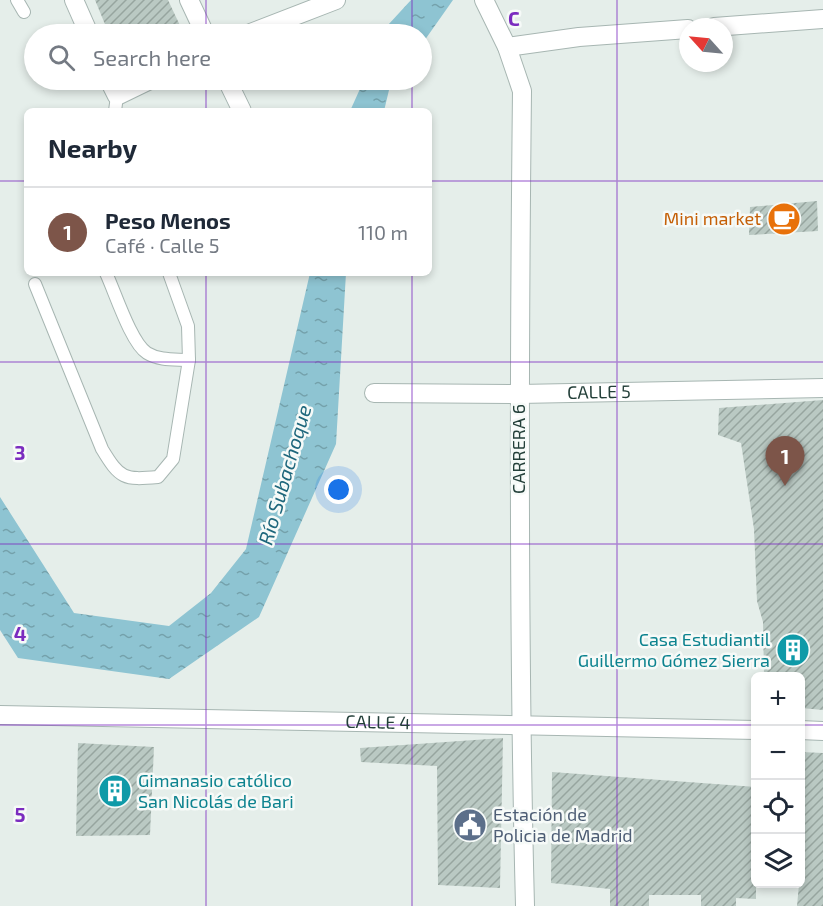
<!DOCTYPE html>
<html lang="en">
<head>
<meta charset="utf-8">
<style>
  body { margin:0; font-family:"Exo 2",sans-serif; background:#f2f2f3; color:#1f2937 }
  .controls { position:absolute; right:18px; bottom:18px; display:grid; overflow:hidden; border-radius:9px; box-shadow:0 3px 9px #0003 }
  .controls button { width:54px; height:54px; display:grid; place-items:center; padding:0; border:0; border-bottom:2px solid #e0e1e3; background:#fff; color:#1f2937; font:30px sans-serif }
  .compass { position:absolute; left:679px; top:18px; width:54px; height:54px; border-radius:50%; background:#fff; box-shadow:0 3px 9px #0003; rotate:297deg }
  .you { position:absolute; left:339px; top:490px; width:21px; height:21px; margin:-15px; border:4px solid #fff; border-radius:50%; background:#1a73e8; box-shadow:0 0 0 9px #1a73e833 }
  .badge { display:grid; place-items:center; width:39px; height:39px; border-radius:50%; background:#7d5549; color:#fff; font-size:20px; font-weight:700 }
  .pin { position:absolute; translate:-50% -50px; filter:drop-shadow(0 2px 3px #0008) }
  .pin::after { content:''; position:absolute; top:32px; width:21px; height:18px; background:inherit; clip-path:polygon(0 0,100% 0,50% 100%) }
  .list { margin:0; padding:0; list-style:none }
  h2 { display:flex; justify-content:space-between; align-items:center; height:78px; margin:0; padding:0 24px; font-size:26px }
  h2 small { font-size:20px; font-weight:400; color:#747a83 }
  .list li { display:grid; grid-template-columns:39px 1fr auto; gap:18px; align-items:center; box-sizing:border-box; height:90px; padding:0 24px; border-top:2px solid #e0e1e3 }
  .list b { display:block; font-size:22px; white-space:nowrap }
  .list p { margin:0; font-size:20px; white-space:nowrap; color:#747a83 }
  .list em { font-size:20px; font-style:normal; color:#747a83 }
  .icon { flex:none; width:33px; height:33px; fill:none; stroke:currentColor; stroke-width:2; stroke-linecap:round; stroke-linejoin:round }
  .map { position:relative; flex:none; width:823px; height:906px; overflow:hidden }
  .search { position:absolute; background:#fff; box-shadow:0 3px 9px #0003; left:24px; top:24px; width:408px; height:66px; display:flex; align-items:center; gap:15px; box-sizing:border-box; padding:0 21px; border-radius:33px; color:#747a83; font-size:22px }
  .panel { position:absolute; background:#fff; box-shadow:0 3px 9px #0003; left:24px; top:108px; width:408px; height:168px; border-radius:9px }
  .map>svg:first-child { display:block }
  .water { fill:url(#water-ripples) }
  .building { fill:url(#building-hatch) }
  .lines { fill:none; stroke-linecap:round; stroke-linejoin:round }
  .service-casing { stroke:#a7b6b2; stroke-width:14 }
  .minor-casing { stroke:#a7b6b2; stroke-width:20 }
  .service { stroke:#fff; stroke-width:12 }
  .minor { stroke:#fff; stroke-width:18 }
  .grid { fill:none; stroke:#7b2cbf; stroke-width:1.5; stroke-opacity:0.55 }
  .labels { text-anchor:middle; stroke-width:5; stroke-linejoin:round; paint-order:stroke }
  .food-label { font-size:18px; fill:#c56008; stroke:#f6faf8; text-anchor:end }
  .street-label { font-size:18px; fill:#24403a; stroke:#f6faf8 }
  .culture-label { font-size:18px; fill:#0d838f; stroke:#f6faf8; text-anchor:end }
  .service-label { font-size:18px; fill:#4e5e75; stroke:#f6faf8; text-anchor:start }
  .water-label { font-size:20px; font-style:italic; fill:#1e677c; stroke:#f6faf8 }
  .grid-label { font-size:20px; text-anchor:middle; font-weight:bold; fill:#7b2cbf; stroke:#f6faf8; stroke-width:5; stroke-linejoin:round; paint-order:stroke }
</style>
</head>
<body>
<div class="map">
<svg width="823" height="906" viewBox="0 0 823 906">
  <defs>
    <pattern id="water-ripples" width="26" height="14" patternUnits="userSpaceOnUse" patternTransform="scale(1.5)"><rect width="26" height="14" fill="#8ec4d2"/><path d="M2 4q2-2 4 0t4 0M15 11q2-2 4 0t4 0" fill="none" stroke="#74a1ab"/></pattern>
    <pattern id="building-hatch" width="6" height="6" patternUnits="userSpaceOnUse" patternTransform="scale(1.5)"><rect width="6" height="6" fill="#bac9c3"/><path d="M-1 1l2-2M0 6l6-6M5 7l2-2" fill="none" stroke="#97a59f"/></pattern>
  </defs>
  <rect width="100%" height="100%" fill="#e5eeea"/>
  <!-- water -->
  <g class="water">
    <path d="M411,0H453L422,44V34H384L388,25Z"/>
    <path d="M364,80H396L389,90L384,111H350Z"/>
    <path d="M310,273H346L336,444L259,617L169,679L18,658L0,630V497L74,613L169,626L211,593L246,549Z"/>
  </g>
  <!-- building -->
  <g class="building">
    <path d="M95,0H168L184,34H109Z"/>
    <path d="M817,201L818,231L749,235L750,207Z"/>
    <path d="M823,400V710L801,708V676H764L763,622L757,601L754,529L741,443L718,435L719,408Z"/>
    <path d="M503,738L500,888L438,885L437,766L361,762L360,748Z"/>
    <path d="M78,743L154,747L150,835L76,836Z"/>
    <path d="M801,752L823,753V906H797L799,884H801Z"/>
    <path d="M552,772L756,787V899L736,898V906H701V895H649V906H610V889L551,883Z"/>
  </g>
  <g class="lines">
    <defs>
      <g id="service">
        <path d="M17,0L24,12"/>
        <path d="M115,111L117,96"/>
        <path d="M106,273C115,292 131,343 147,353C160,361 175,359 189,360"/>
        <path d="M35,284L102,449C120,479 124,480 158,477L173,459L189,360L188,326L169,273"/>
      </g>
      <g id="minor">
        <path d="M74,0L89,34"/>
        <path d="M189,0L205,34"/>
        <path d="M484,0L507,47L522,91C519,363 518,634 525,906"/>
        <path d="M714,27L823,19"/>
        <path d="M248,34L336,0"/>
        <path d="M507,47L579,37L688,29"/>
        <path d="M109,80L117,96L150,80"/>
        <path d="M227,80L242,111"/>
        <path id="s1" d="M374,393L519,394L823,388"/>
        <path id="s2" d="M0,715L756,730"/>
        <path d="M800,730L823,731"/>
      </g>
    </defs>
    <!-- service casing -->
    <use href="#service" class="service-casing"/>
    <!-- minor casing -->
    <use href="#minor" class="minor-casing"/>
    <!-- service -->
    <use href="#service" class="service"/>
    <!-- minor -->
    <use href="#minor" class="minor"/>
  </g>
  <!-- grid -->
  <path class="grid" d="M206,0V34M412,0V34M617,0V906M206,80V111M412,80V111M0,181H27M429,181H823M206,273V906M412,273V906M0,362H823M0,544H823M0,725H756M800,725H823"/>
  <!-- icons -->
  <defs>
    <symbol id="cafe-disc" viewBox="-11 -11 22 22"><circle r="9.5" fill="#e8710a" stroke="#f6faf8"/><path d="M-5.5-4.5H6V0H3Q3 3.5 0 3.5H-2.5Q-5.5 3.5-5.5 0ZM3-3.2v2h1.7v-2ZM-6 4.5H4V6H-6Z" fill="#fff"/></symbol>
    <symbol id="building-disc" viewBox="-11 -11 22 22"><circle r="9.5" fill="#0f9aa8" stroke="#f6faf8"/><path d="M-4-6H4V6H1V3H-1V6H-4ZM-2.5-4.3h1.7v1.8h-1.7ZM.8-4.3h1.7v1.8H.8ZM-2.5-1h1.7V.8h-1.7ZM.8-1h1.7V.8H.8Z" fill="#fff"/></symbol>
    <symbol id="civic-disc" viewBox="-11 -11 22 22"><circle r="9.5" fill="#5c6f8a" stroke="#f6faf8"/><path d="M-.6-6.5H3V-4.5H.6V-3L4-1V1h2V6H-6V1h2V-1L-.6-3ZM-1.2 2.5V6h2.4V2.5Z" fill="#fff"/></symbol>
  </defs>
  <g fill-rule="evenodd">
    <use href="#cafe-disc" x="765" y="200" width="38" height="38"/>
    <use href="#building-disc" x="774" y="631" width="38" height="38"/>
    <use href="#building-disc" x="96" y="772" width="38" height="38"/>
    <use href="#civic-disc" x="451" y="806" width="38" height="38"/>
  </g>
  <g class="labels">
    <!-- food labels -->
    <g class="food-label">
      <text x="761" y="225">Mini market</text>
    </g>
    <!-- street labels -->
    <g class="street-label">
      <text dy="6" stroke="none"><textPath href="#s1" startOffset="225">CALLE 5</textPath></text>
      <text transform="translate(519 449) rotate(-90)" y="6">CARRERA 6</text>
      <text dy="6" stroke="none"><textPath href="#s2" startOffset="378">CALLE 4</textPath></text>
    </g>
    <!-- culture labels -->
    <g class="culture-label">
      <text x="770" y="646">Casa Estudiantil<tspan x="770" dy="21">Guillermo Gómez Sierra</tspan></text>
      <text x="138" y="787" text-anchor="start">Gimanasio católico<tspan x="138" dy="21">San Nicolás de Bari</tspan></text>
    </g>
    <!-- service labels -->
    <g class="service-label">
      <text x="493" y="821">Estación de<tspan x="493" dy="21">Policia de Madrid</tspan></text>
    </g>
    <!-- water labels -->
    <g class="water-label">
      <text transform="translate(285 475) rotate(-74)" y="7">Río Subachoque</text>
    </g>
  </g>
  <g class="grid-label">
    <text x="514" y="26">C</text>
    <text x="20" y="460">3</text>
    <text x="20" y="641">4</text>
    <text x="20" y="822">5</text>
  </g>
</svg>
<div class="controls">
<button>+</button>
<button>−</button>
<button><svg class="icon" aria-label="locate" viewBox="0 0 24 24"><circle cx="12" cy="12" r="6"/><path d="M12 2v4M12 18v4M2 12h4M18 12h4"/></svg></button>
<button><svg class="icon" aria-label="layers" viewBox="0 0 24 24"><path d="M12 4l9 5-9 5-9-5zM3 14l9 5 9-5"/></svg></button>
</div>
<svg class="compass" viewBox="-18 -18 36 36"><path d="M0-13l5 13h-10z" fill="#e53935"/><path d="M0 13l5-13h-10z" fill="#747a83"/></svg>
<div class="you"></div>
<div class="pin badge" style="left:785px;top:486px">1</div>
<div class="search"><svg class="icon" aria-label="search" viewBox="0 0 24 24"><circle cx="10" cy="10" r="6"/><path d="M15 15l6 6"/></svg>Search here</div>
<section class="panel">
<h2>Nearby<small></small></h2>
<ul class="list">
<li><span class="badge">1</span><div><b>Peso Menos</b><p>Café · Calle 5</p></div><em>110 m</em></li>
</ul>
</section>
</div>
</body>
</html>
